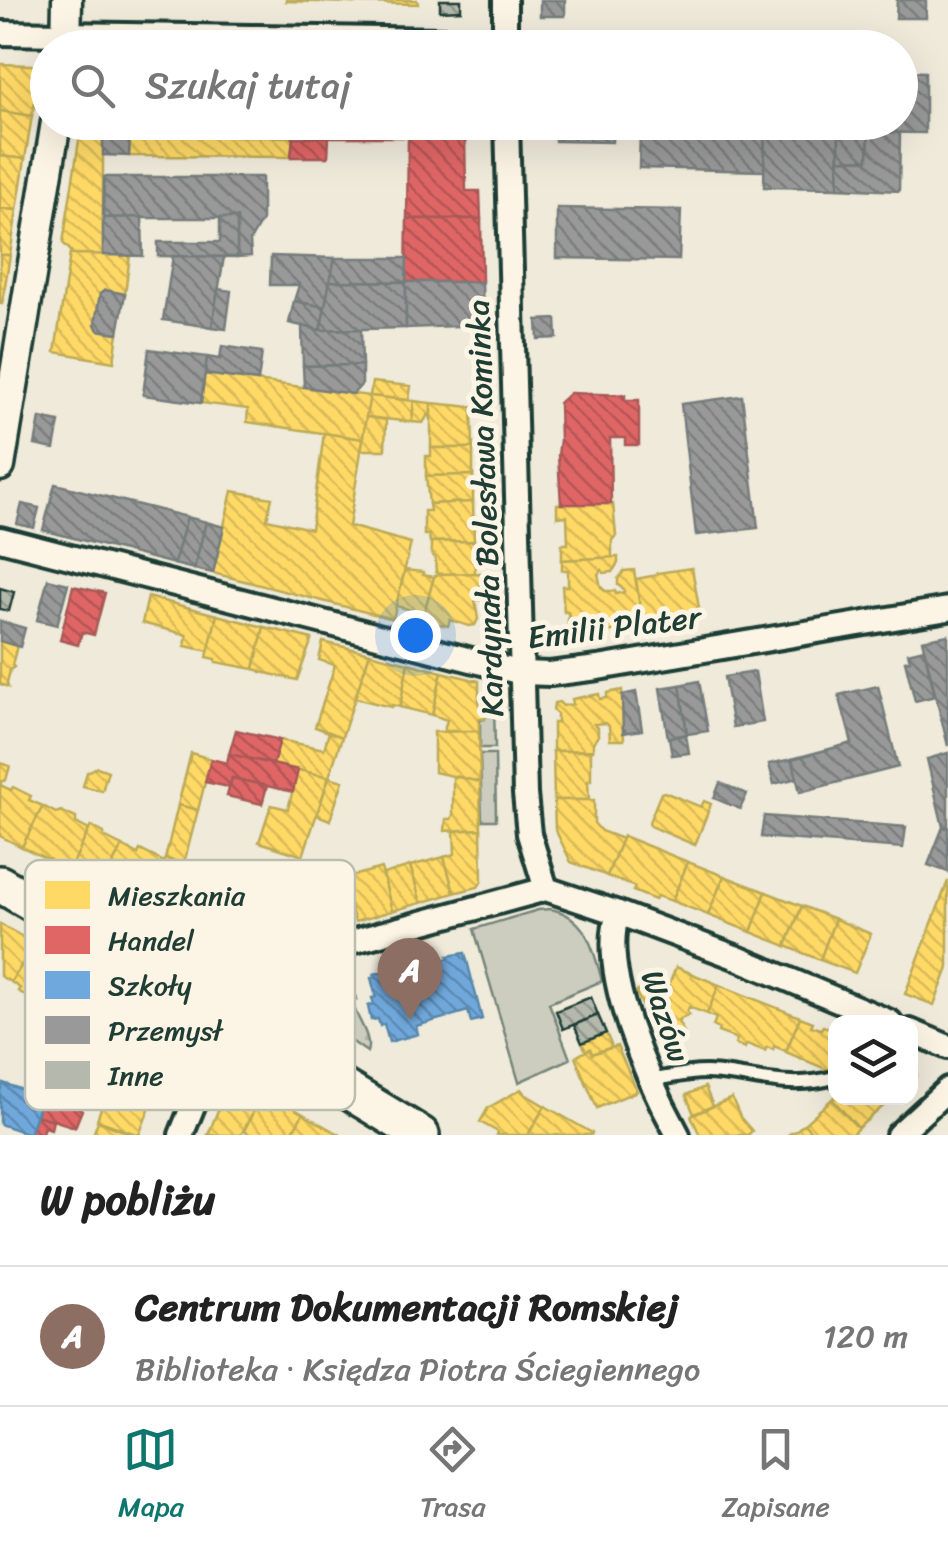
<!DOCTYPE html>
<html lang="pl">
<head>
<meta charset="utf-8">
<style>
  body { margin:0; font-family:Sriracha,sans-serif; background:#f6f6f6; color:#222 }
  .controls { position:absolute; right:30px; bottom:30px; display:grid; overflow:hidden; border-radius:20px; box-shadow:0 10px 40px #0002 }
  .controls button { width:90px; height:90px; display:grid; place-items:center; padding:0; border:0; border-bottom:2px solid #e0e0e0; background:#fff; color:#222; font:50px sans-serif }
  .you { position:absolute; left:415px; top:635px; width:35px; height:35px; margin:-25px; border:8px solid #fff; border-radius:50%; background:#1a73e8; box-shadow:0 0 0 15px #1a73e833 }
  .badge { display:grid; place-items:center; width:65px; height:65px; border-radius:50%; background:#0f766e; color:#fff; font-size:32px; font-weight:700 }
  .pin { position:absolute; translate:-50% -82px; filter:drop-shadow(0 2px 5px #0008) }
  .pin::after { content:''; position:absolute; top:52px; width:35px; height:30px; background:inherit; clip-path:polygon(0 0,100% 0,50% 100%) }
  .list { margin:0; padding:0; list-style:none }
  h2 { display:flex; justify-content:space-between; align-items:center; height:130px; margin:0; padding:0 40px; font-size:42px }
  h2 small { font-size:32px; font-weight:400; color:#767676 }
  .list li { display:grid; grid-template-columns:65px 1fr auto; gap:30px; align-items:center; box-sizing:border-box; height:140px; padding:0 40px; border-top:2px solid #e0e0e0 }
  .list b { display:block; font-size:38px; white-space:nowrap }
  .list p { margin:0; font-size:32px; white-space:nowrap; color:#767676 }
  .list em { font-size:32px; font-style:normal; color:#767676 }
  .icon { flex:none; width:55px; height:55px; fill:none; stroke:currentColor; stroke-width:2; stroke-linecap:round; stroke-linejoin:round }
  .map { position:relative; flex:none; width:948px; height:1135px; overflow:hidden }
  .search { position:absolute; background:#fff; box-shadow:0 10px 40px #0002; left:30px; right:30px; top:30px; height:110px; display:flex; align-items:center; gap:25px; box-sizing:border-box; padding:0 35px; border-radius:55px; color:#767676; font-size:38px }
  .sheet { height:270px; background:#fff }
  nav { display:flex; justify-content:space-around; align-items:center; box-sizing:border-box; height:140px; border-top:2px solid #e0e0e0; background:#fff; font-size:28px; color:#767676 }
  nav a { display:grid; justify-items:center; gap:5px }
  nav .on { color:#0f766e }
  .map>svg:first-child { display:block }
  .green { fill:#cccdbf; stroke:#76857a; stroke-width:2.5 }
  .forest { fill:url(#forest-firs); stroke:#76857a; stroke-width:2.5 }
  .homes { fill:url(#homes-back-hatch); stroke:#bcaa57; stroke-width:2.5 }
  .shops { fill:url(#shops-back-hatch); stroke:#a65a57; stroke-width:2.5 }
  .schools { fill:url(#schools-back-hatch); stroke:#5788aa; stroke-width:2.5 }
  .industry { fill:url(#industry-back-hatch); stroke:#747d7b; stroke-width:2.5 }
  .building { fill:url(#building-back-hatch); stroke:#1f3d34; stroke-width:2.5 }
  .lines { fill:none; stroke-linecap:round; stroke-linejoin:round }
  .service-casing { stroke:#1f3d34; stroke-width:19 }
  .minor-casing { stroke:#1f3d34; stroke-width:30 }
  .tertiary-casing { stroke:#1f3d34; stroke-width:35 }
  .primary-casing { stroke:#1f3d34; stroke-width:42 }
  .service { stroke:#fcf5e5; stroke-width:11 }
  .minor { stroke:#fcf5e5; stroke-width:22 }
  .tertiary { stroke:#fcf5e5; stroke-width:28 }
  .primary { stroke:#fcf5e5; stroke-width:35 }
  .labels { text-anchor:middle; stroke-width:10; stroke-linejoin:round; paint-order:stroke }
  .street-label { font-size:32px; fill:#1f3d34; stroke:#fcf5e5 }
  .key { fill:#fcf5e5; stroke:#babeb0; stroke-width:2.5 }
  .key-label { font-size:28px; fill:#1f3d34 }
</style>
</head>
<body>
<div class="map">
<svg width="948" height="1135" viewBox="0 0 948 1135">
  <defs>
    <pattern id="forest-firs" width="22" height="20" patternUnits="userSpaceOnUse" patternTransform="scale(2.5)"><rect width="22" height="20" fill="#cccdbf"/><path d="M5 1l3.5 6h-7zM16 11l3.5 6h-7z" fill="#afb1a5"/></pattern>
    <pattern id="homes-back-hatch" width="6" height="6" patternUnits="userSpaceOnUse" patternTransform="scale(2.5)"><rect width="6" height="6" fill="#ffd966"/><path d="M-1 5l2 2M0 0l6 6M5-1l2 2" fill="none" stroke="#dabb59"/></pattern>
    <pattern id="shops-back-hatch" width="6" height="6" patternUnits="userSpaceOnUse" patternTransform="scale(2.5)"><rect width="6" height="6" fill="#e06666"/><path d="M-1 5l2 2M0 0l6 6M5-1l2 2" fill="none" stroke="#b55555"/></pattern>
    <pattern id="schools-back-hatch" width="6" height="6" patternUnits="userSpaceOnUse" patternTransform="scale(2.5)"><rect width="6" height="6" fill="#6fa8dc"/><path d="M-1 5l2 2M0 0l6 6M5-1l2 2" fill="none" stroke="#5b8ab3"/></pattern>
    <pattern id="industry-back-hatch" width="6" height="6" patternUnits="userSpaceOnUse" patternTransform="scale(2.5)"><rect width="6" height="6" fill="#999"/><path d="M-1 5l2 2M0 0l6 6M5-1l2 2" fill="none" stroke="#7c7e7e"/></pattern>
    <pattern id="building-back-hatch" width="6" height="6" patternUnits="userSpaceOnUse" patternTransform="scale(2.5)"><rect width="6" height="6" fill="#b5b9ad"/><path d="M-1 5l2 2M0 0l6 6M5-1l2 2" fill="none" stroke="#93988e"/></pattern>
  </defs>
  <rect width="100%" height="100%" fill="#efeada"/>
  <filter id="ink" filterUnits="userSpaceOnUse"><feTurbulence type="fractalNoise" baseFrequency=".01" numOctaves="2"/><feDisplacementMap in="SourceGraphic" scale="20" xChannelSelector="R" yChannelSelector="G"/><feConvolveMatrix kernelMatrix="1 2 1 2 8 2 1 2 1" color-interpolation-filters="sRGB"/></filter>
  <g filter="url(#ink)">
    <!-- green -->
    <g class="green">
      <path d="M485,705H494L495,748H480V720L485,719Z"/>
      <path d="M480,754H495L496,820H482Z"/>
      <path d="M549,909C586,914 594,950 602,981L549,1003L570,1059L519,1082L474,929L538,910Z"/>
    </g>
    <!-- forest -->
    <g class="forest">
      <path d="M347,965L356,999L284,983Z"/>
      <path d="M283,989L354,1007C358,1021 372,1037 367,1052L286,996Z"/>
    </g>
    <!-- homes -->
    <g class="homes">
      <path d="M286,0H352V3L286,1Z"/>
      <path d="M352,0H417L418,4L352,3Z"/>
      <path d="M0,64L32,65L40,74L32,116L0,111Z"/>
      <path d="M0,111L32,116L25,159L0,156Z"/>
      <path d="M202,122H242L241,136L202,135Z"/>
      <path d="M80,134H103V255L70,254L71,251L63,243Z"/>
      <path d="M130,134L293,137L291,157L129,156Z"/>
      <path d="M0,156L25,159L17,210L0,209Z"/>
      <path d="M0,209L17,210L10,255H0Z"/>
      <path d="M70,254L130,255L125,294L105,290L100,294L95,324L98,330L118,333L114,362L55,352Z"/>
      <path d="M0,255H10L2,304H0Z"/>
      <path d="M204,374L370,396L363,439L247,422L248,409L201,403Z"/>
      <path d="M372,382L411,386L409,400L370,396Z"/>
      <path d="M370,396L414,401L412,422L366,417Z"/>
      <path d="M414,401L431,403V418L428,415L423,423L412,422Z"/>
      <path d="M431,403L472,407L473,448H431Z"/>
      <path d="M366,417L386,420L385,450H361Z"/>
      <path d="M324,433L363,439L349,526L411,543L393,619L213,573L232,491L272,498L267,519L311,529Z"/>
      <path d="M431,448H473V475L426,476V456H431Z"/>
      <path d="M473,475V502L429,504L426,476Z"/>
      <path d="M473,502L474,541L430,542L429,535H424V511H430L429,504Z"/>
      <path d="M557,504H613L616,536L612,540V558L562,560V544H568L567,516L557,517Z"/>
      <path d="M474,541L475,574H438L436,572L435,558L431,553V542Z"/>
      <path d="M618,557V563L612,572L604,573L602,570L598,574L601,587L605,591H615L616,594L624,592V589L618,585V579L624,571L634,570L643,625L632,627L631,623L616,626L617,630L590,635L589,630L575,633L570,638L566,637L564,631L568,626V612H564L562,586H568V570H562V560Z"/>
      <path d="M692,568L700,614L643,625L636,579L657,575V573Z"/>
      <path d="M405,570L423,572V575L434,577L424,613L396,606Z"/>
      <path d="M481,573V600H475L478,619L475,625L469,626L450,620L448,626L422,620L434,577L438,574Z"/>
      <path d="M148,597L217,615L209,651L185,646L187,635L142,623Z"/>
      <path d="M217,615L264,627L254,669L216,662V659L207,657Z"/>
      <path d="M264,627L312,639L297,680L261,672V671L254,669Z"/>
      <path d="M0,641L17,646L12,665L14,667L10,670L7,683L8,687L0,684Z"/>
      <path d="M323,642L370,653L342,737L315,727L335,665L319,660Z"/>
      <path d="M370,653L408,663L400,707L392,705L391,707L355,698Z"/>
      <path d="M408,663L442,672L432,715L400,707Z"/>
      <path d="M442,672L479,681V705H484L485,719H479V731H444L447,720L432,715Z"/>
      <path d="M622,690L624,740H610L609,726L606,723L594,724L598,729V736L593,743V750L553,751V723H557V714L553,711L554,703L559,702L563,706L573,704L572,699L599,694L600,699L607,698V693Z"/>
      <path d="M479,731L480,782L434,772V732Z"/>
      <path d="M329,732L342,737L329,777L273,764L280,740L324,749Z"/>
      <path d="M553,751H591V780H588L589,800H554Z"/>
      <path d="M191,753L211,759L198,810L178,805Z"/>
      <path d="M0,763L10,766L6,780L0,782L2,786L11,790L13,787L31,796L29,800L43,806L22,847L0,836Z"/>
      <path d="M97,767L108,771L102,791L83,786L87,772Z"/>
      <path d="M298,770L329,777L303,856L259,842L271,805L288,809Z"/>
      <path d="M453,776L480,782L481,829L445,831L446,819H451L453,815Z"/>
      <path d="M329,777L343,781L330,820L317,815Z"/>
      <path d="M664,792L701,807L704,801L711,804L695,845L650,826L649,822L661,793Z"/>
      <path d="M554,800H594V823L601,831L622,839L607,876L571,862L555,829Z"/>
      <path d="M178,805L198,810L184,863L165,859Z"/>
      <path d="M43,806L56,813L61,811L76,818V823L89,830L70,870L22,847Z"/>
      <path d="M91,826L104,833V837L122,846L102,886L70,870Z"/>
      <path d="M481,829L482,881L478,887L454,893L444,857L455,854L454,831Z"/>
      <path d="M623,836L688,862L672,901L657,896L655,900L633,891L635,887L607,876Z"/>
      <path d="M122,846L138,854L140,850L164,862L149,910L102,886Z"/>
      <path d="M444,857L454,893L421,903L410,866Z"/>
      <path d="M165,859L184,863L185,877L247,902L229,944L149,910Z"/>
      <path d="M688,862L724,876L708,915L672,901Z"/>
      <path d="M410,866L421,903L392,911L383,874Z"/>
      <path d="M381,868L392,911L355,922L342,879Z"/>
      <path d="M724,876L766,892L751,932L708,915Z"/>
      <path d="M948,881V968L934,1005L905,994Z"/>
      <path d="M766,892L802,906L786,946L751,932Z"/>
      <path d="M802,906L835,919L820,960L786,946Z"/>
      <path d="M835,919L871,934L855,973L820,960Z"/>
      <path d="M0,924L35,944L11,982L0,976Z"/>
      <path d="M35,944L77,969L52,1011L18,991L20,988L11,982Z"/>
      <path d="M676,967L719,985L707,1014L689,1007L687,1012L689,1015L678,1020L684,1033L660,1044L636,992L661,981L669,985Z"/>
      <path d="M719,985L800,1017L786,1051L774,1046L773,1050L767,1047L765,1051L747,1044L745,1048L735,1044L737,1039L718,1032L719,1029L713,1026L716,1018L707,1014Z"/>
      <path d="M800,1017L813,1022L811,1026L821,1029L823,1026L836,1030V1059L830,1071L786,1052Z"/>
      <path d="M606,1033L612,1047L592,1054L590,1049L586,1051L582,1043Z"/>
      <path d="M617,1046L637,1091L597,1108L575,1057L590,1049L592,1054Z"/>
      <path d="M910,1061L915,1063L917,1076L910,1082Z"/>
      <path d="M116,1073L157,1089L139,1135L97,1120L108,1087H110Z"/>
      <path d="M242,1078L264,1090L241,1135H208L229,1083Z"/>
      <path d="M705,1087L713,1106L694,1114L686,1095Z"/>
      <path d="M521,1089L525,1094L545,1106L528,1135H497L498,1132L480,1122L488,1108Z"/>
      <path d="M264,1090L303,1114L291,1135H251L244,1131Z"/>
      <path d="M836,1095V1098H880L886,1104L858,1128L832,1099Z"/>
      <path d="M732,1098L740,1117L752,1131L748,1135H700L691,1116Z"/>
      <path d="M832,1099L858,1128L851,1135H814L804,1124Z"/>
      <path d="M545,1106L592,1133L591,1135H528Z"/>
      <path d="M303,1114L340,1135H291Z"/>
      <path d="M98,1121L134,1135H93Z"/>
      <path d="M804,1124L814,1135H788L792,1132L793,1133Z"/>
    </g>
    <!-- shops -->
    <g class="shops">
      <path d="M306,122H464L465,137H306Z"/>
      <path d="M293,137H329L328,157H291Z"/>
      <path d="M465,137L466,191H480L481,219H407L408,138Z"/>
      <path d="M407,219H481L482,282H406Z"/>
      <path d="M570,393L625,395V400H639V445H625V438H610L611,504H561L558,455L560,440L559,403Z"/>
      <path d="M73,586L105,593L94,635L82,632L78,645L60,640Z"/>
      <path d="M236,730L280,740L273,764L229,754Z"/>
      <path d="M229,754L298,770L293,792L232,778L229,787L205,782L211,759L227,763Z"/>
      <path d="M232,778L267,786L262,804L227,796Z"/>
      <path d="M45,1088L82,1110L75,1127L36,1115Z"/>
      <path d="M36,1115L53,1120L51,1129L44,1127L41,1135L29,1134Z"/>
    </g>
    <!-- schools -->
    <g class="schools">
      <path d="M465,953L482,1019L471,1022L468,1011L416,1026L418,1034L389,1042L384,1024L380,1026L378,1019L371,1020L368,1006L374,1004L372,998L376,997L371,978L375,977L374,974L399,968L400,971L418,964L419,966L435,960V962L449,958L448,956Z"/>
      <path d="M3,1083L42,1097L29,1134L0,1124V1091Z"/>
    </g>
    <!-- industry -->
    <g class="industry">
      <rect x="540" y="0" width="25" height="16"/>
      <path d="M897,0H926V18H896Z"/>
      <path d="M900,71L925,72V133L765,131L764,171L639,168L640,129L555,127V122H900Z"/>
      <path d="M555,127L613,128L612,142L555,141Z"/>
      <path d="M765,131L839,132L838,188L764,187Z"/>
      <path d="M839,132H869L868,160L839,159Z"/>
      <path d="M869,132L900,133L899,191L838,188L839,159L868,160Z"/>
      <path d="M103,134H130L129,156L103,155Z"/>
      <path d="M104,177H262V220L250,241L251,256L237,257V218H103Z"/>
      <path d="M557,208L681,210L679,260L557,258Z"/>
      <path d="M142,217L143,256L103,255V218Z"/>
      <path d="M220,218H237V257L158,256V242H220Z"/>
      <path d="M173,256L224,257L212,327L163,320Z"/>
      <path d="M271,256L335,258L325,307L294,301L299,285H270Z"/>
      <path d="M335,258H407L406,282L330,281Z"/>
      <path d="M330,281L406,282V328L320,330Z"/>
      <path d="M406,282H482L483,325L406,328Z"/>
      <path d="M218,289L231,291L226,329L212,327Z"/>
      <path d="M105,290L125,294L118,333L98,330L95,324L100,294Z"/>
      <path d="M294,301L325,307L320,330L289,323Z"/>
      <path d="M556,319L557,338L538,339L537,320Z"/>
      <path d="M302,326L320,330L361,329L362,365L303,366Z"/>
      <path d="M222,346L262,352L258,381L204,374L207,357L220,359Z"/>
      <path d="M149,349L207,357L201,403L143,395Z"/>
      <path d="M362,365V384L353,394L304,387L303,366Z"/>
      <path d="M742,396L758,528L696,535L681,404Z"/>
      <path d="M40,418L59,422L54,449L35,445Z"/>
      <path d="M55,484L187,517L174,564L43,530Z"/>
      <path d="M22,504L39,508L34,528L17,524Z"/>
      <path d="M187,517L206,522L194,569L174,564Z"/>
      <path d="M206,522L224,527L213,573L194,569Z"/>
      <path d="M48,579L68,584L57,625L37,620Z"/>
      <path d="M0,621L25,628L20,647L0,641Z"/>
      <path d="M948,635V746L922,640Z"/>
      <path d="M924,649L935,696L915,701L905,661L910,660L908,653Z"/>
      <path d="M755,672L763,722L733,727L724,677Z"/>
      <path d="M699,681L708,731L687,734L680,685Z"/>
      <path d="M680,685L687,734L668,738L660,688Z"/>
      <path d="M878,686L898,767L800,792L792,759L852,743L839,695Z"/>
      <path d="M636,692L642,730L623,733L622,695Z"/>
      <path d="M686,735L689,753L672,755L669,737Z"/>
      <path d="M948,753V828L943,827L927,759Z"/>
      <path d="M792,759L797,778L774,784L769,764Z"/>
      <path d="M720,783L747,794L740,809L714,798Z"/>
      <path d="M764,816L906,827L903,848L761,837Z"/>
      <path d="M943,827L948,828V872L928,865Z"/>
    </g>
    <!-- building -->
    <g class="building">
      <path d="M440,0H461V10L440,11Z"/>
      <path d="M0,588L14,592L9,611L0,609Z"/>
      <path d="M591,997L598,1015L563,1029L556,1011Z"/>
      <path d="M598,1015L606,1033L582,1043L574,1025Z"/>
    </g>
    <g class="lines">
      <defs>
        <path id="service" d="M653,1080C674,1076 695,1071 716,1073C760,1077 790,1090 836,1077"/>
        <g id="minor">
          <path d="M505,0V48"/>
          <path d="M0,33L505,41"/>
          <path d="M507,122L525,794L529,834L546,889"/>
          <path d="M0,539L522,673L550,674L598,668L948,609"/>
          <path d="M618,913C598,972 649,1082 678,1135"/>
          <path d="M270,964L546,889L618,913L735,957L890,1022"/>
          <path d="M910,1031L948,1047"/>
          <path d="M181,1135L207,1071"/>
          <path d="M898,1135L948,1089"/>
        </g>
        <g id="tertiary">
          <path d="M66,48L67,0"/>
          <path d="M0,466L56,122"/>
        </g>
        <path id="primary" d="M0,884L218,1012L421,1135"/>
      </defs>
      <!-- service casing -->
      <use href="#service" class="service-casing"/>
      <!-- minor casing -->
      <use href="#minor" class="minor-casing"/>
      <!-- tertiary casing -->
      <use href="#tertiary" class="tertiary-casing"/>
      <!-- primary casing -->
      <use href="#primary" class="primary-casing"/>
      <!-- service -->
      <use href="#service" class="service"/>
      <!-- minor -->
      <use href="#minor" class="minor"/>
      <!-- tertiary -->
      <use href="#tertiary" class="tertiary"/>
      <!-- primary -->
      <use href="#primary" class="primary"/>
    </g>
  </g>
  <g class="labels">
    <!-- street labels -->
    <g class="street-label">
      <text transform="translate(485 508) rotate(-92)" y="11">Kardynała Bolesława Kominka</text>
      <text transform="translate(614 627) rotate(-7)" y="11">Emilii Plater</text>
      <text transform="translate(666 1016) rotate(72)" y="11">Wazów</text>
    </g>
  </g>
  <!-- legend -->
  <rect x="25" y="860" width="330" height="250" rx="15" class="key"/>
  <rect x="45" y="881" width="45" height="28" fill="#ffd966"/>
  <rect x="45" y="926" width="45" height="28" fill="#e06666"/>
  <rect x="45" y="971" width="45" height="28" fill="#6fa8dc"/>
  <rect x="45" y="1016" width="45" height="28" fill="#999"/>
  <rect x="45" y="1061" width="45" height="28" fill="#b5b9ad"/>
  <g class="key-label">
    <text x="108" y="905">Mieszkania</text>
    <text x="108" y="950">Handel</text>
    <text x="108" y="995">Szkoły</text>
    <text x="108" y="1040">Przemysł</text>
    <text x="108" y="1085">Inne</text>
  </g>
</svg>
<div class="controls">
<button><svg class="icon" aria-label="layers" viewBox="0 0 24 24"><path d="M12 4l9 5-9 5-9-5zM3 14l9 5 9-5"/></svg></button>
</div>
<div class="you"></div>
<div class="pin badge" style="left:410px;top:1020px;background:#8d6e63">A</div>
<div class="search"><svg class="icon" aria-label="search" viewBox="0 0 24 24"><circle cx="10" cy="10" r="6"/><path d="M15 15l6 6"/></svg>Szukaj tutaj</div>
</div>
<section class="sheet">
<h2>W pobliżu<small></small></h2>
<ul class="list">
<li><span class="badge" style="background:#8d6e63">A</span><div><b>Centrum Dokumentacji Romskiej</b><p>Biblioteka · Księdza Piotra Ściegiennego</p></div><em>120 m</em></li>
</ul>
</section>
<nav>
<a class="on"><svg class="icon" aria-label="map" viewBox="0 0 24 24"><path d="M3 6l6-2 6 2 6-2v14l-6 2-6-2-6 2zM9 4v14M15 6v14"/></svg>Mapa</a>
<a><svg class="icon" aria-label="directions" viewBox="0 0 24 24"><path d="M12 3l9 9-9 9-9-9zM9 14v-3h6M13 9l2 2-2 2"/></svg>Trasa</a>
<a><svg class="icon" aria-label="saved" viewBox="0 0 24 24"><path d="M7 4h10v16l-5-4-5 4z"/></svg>Zapisane</a>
</nav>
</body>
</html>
